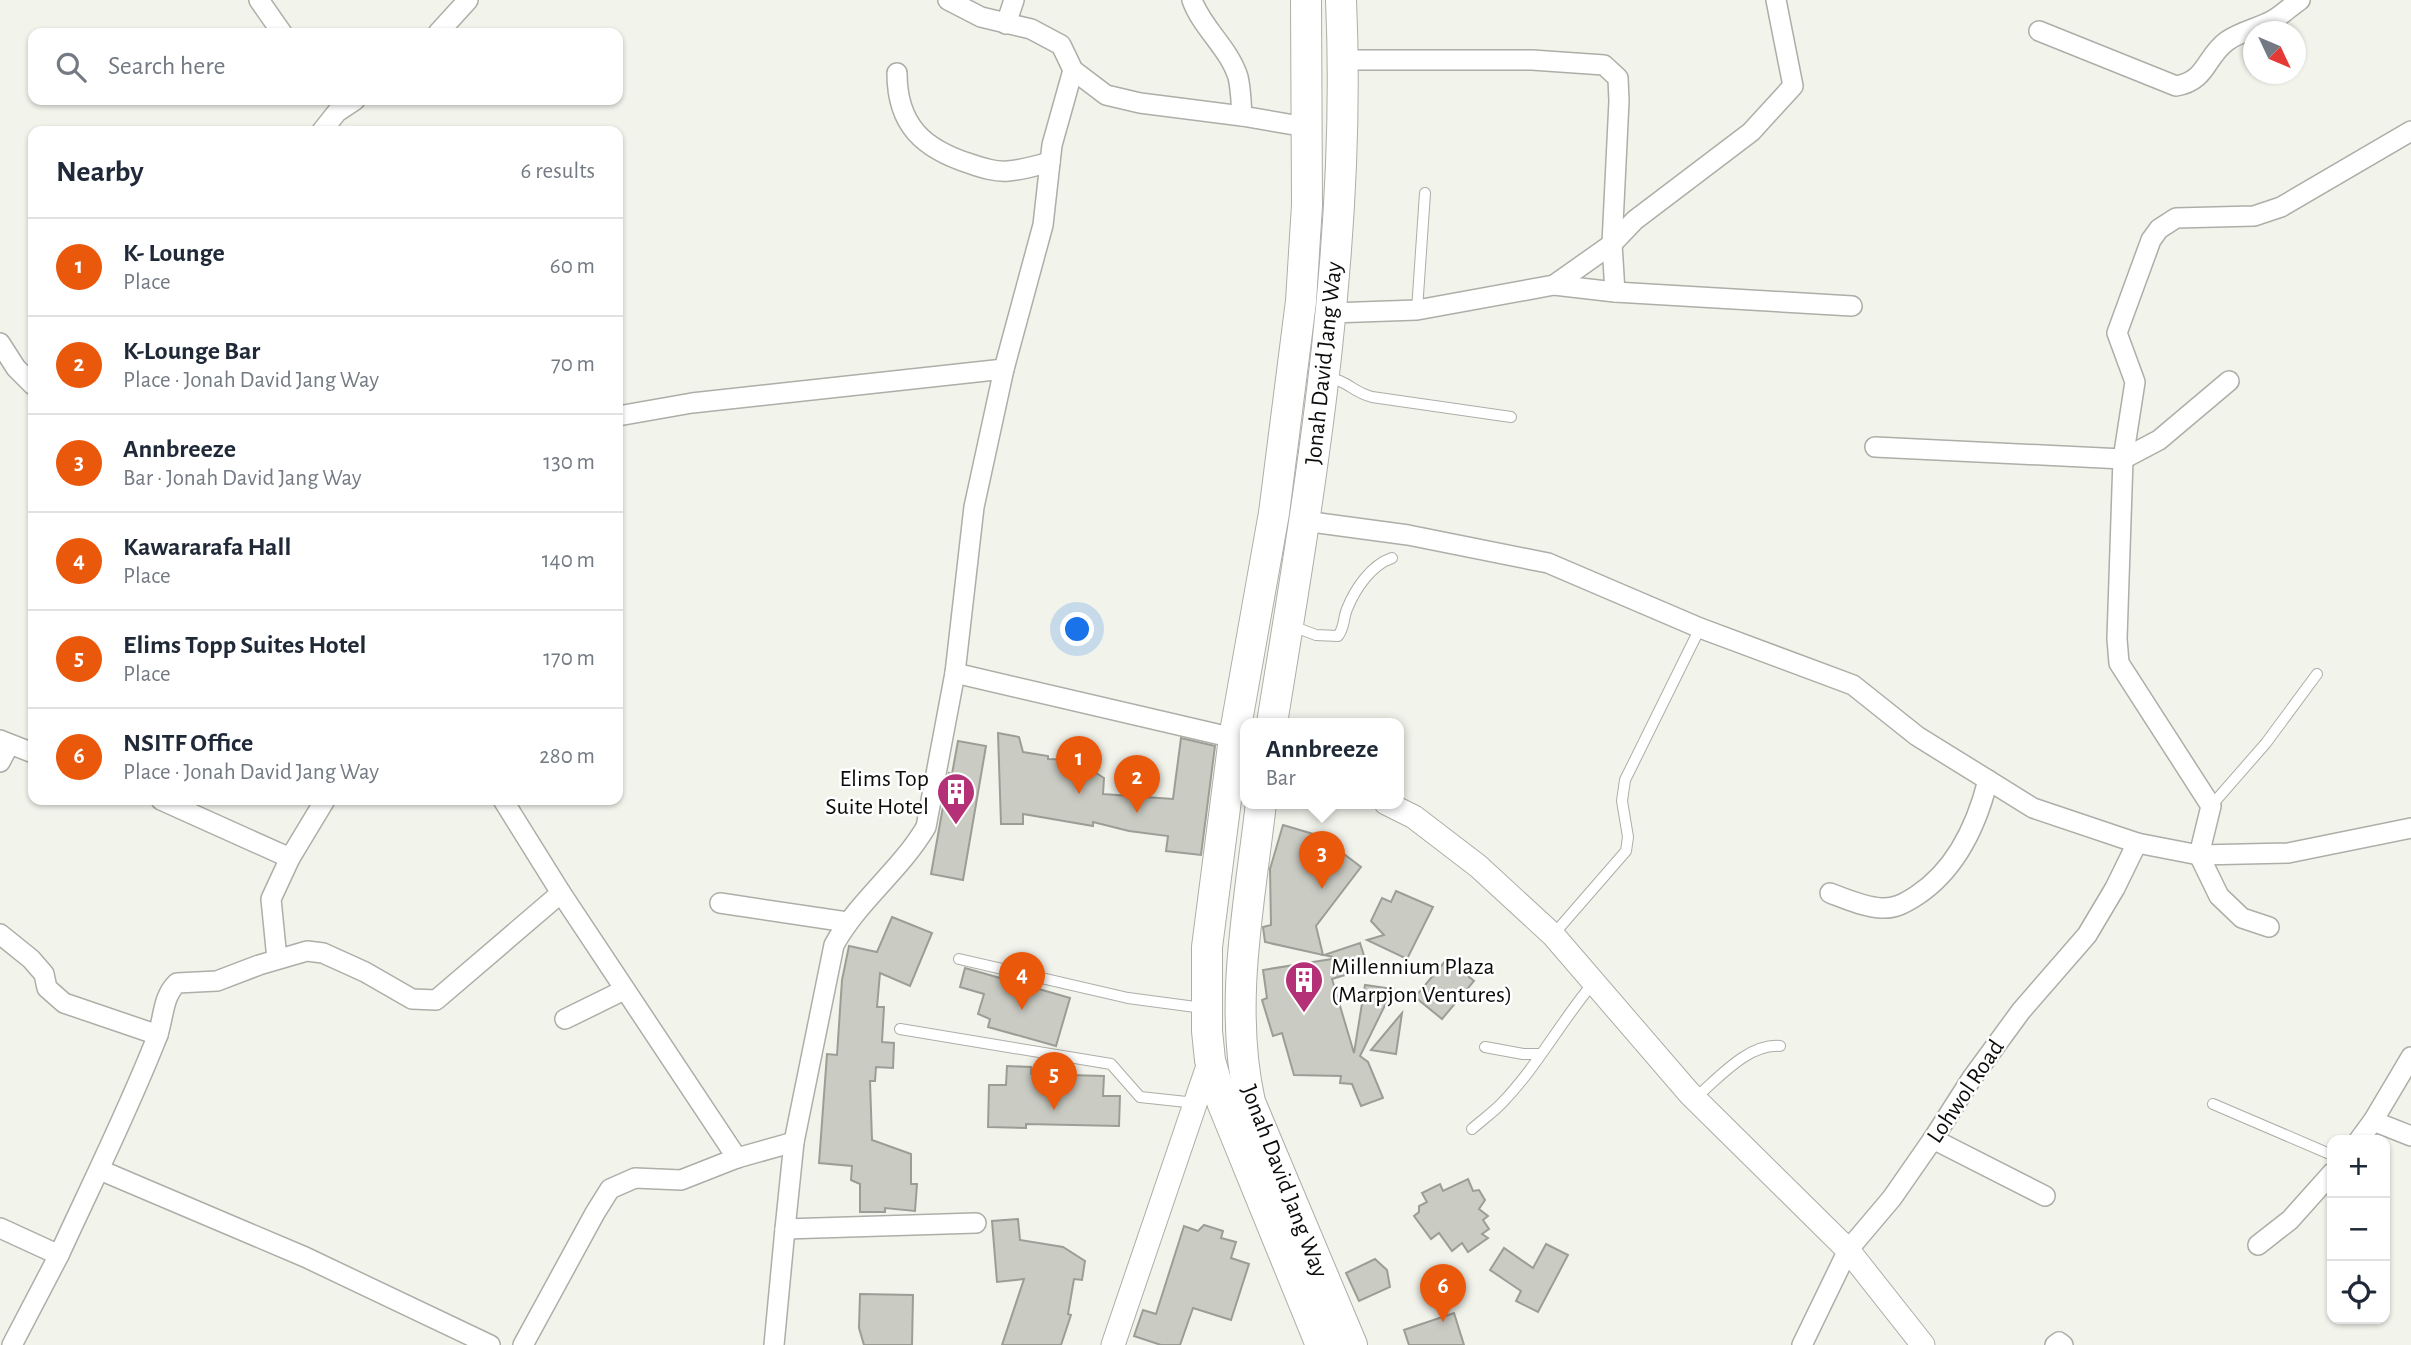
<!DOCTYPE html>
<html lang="en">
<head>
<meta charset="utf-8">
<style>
  body { margin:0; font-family:"Alegreya Sans",sans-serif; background:#f6f6f7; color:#1f2937 }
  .controls { position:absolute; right:21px; bottom:21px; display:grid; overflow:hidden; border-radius:14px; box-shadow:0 2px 5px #0004 }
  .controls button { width:63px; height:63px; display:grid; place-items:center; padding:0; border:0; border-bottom:2px solid #e0e1e3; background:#fff; color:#1f2937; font:35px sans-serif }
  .compass { position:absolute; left:2243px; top:21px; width:63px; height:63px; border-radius:50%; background:#fff; box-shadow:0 2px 5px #0004; rotate:134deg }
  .you { position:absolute; left:1078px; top:630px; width:24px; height:24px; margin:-18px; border:5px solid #fff; border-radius:50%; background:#1a73e8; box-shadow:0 0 0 10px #1a73e833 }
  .badge { display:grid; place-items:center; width:46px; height:46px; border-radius:50%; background:#ea580c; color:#fff; font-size:23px; font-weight:700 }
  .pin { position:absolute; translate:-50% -58px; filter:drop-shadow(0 2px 4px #0008) }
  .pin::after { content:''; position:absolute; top:37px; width:24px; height:21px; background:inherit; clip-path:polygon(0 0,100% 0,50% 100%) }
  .popup { position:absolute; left:1240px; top:718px; width:164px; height:91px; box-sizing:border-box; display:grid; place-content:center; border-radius:14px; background:#fff; filter:drop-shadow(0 2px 5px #0005); font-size:23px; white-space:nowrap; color:#747a83 }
  .popup b { font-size:26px; color:#1f2937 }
  .popup::after { content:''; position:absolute; left:50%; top:100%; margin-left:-14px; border:14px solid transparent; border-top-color:#fff }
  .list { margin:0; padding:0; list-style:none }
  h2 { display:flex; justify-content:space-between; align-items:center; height:91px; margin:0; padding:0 28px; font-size:30px }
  h2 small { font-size:23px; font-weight:400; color:#747a83 }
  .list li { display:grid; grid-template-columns:46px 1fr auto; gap:21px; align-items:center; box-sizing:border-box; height:98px; padding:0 28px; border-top:2px solid #e0e1e3 }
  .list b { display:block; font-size:26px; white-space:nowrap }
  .list p { margin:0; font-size:23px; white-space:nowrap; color:#747a83 }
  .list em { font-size:23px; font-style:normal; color:#747a83 }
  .icon { flex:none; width:38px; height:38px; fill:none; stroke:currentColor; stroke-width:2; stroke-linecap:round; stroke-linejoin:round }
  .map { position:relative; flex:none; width:2411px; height:1345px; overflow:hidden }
  .search { position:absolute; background:#fff; box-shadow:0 2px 5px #0004; left:28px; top:28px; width:595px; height:77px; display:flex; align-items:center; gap:18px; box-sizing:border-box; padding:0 24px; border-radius:14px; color:#747a83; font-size:26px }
  .panel { position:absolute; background:#fff; box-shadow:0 2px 5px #0004; left:28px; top:126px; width:595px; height:679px; border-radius:14px }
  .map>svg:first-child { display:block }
  .building { fill:#caccc4; stroke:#9c9e96; stroke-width:2 }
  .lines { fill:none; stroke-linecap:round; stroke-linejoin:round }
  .service-casing { stroke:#acaea7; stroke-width:12 }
  .minor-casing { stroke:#acaea7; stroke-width:22 }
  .tertiary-casing { stroke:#acaea7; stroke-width:25 }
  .primary-casing { stroke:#acaea7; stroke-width:32 }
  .service { stroke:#fff; stroke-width:10 }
  .minor { stroke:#fff; stroke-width:19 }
  .tertiary { stroke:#fff; stroke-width:23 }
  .primary { stroke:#fff; stroke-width:30 }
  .labels { text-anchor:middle; stroke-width:5; stroke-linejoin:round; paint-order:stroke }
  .street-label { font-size:24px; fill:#0c0d0a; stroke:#fff }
  .poi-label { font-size:24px; fill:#0c0d0a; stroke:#fff; text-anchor:end }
</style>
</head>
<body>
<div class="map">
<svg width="2411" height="1345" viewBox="0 0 2411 1345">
  <rect width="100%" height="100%" fill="#f2f4ec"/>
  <!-- building -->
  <g class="building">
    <path d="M998,733L1019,737L1023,752L1048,756V759L1075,760L1079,770H1091L1104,778L1103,794L1173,799L1181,738L1215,746L1201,855L1166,851L1168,836L1129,831L1093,822V826L1023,814V824H1001Z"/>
    <path d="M958,741L986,746L963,880L931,874L949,773L952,774Z"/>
    <path d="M1283,825L1320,836L1361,867L1316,926L1323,955L1265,942L1263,927L1271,925L1270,869Z"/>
    <path d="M1396,891L1433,907L1407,959L1367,940L1384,935L1371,921L1382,898L1391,902Z"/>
    <path d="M892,917L932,933L910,986L880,973L877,1007H884L882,1042L894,1043L893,1068L876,1067L875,1081H870L872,1140L911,1154V1184H917L915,1211L885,1208V1212H860V1184L851,1180L852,1166L819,1163L827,1054L837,1055L842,980L849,946L877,952Z"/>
    <path d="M1360,943L1368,968L1332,979L1354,1053L1365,985L1393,989L1360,1056L1368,1062L1383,1098L1361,1106L1352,1084L1340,1083L1341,1076L1294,1075L1282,1033L1273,1036L1262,1000L1267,998L1263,970L1338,958L1324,955Z"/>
    <path d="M1447,959L1474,981L1442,1019L1415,997Z"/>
    <path d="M965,968L1070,998L1056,1046L988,1027L990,1019L978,1014L984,994L960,987Z"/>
    <path d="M1402,1013L1396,1054L1371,1050Z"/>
    <path d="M1007,1066L1031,1067V1074L1104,1076L1103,1096H1120L1119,1126L1026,1124V1128L988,1127L989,1085H1006Z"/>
    <path d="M1468,1179L1473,1191L1479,1190L1485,1200L1479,1209L1488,1216L1483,1220L1489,1229L1482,1234L1488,1238L1468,1252L1462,1243L1452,1251L1439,1233L1431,1239L1414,1216L1419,1212V1206L1427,1202L1422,1193L1440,1184L1443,1191Z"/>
    <path d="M1018,1219L1020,1240L1063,1247L1085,1261L1082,1280L1074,1279L1068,1314L1071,1315L1061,1345H1002L1024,1279L997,1282L992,1221Z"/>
    <path d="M1204,1225L1223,1231L1221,1238L1236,1242L1231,1258L1249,1264L1231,1320L1193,1308L1180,1345H1161L1134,1336L1143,1310L1156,1314L1184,1226L1198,1231Z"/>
    <path d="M1546,1244L1568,1255L1538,1312L1516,1301L1521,1291L1490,1270L1504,1248L1533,1268Z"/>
    <path d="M1375,1259L1387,1270L1390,1287L1359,1301L1346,1273Z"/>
    <path d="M860,1294L913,1295L912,1345H864L859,1328Z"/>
    <path d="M1454,1313L1464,1345H1409L1404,1330Z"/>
  </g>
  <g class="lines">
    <defs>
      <g id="service">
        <path d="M1417,310L1425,193"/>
        <path d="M1326,377C1349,381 1352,392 1372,397L1511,417"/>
        <path d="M1292,626L1316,635L1338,636C1345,627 1343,618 1347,609C1355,589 1371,565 1392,558"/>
        <path d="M2211,806L2266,743L2317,674"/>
        <path d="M1553,935L1626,851L1628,837L1622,801L1625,780L1700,628"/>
        <path d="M959,959L1128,998L1203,1008"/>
        <path d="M900,1029L1111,1064L1140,1097L1196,1103"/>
        <path d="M1485,1047L1523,1054H1541"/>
        <path d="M1695,1098C1718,1079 1748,1043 1780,1046"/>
        <path d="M2213,1104L2332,1155"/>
        <path d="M1472,1129C1481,1121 1492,1113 1501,1104C1537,1067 1561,1021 1594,982"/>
      </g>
      <g id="minor">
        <path d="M259,0L282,33"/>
        <path d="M948,0L981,17L1031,29L1061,45L1073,70L1106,95L1140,103L1242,116L1306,127"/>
        <path d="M1192,0C1202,28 1229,48 1238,77C1241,89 1241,103 1242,116"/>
        <path d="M1006,24L1014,0"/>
        <path d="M2039,31L2176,86C2207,81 2205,57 2227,41C2241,31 2259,28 2273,20C2282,15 2291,6 2300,0"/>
        <path d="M438,33L468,0"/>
        <path d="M1343,60H1532L1604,65L1618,78L1619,101L1612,244L1615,292"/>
        <path d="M897,73C897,125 923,149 971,164C983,168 995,172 1008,171C1022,170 1036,166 1050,162"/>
        <path d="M322,131L337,112L355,100"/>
        <path d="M1554,285L1612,244L1635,220L1751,132L1793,86L1776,0"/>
        <path d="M1331,313L1417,310L1554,285L1615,292L1852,306"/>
        <path d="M0,343L16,368L33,385"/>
        <path d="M618,416L692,403L1004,369"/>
        <path d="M1875,447L2123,459L2159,440L2229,381"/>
        <path d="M1304,521L1408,535L1548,563L1700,628L1853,685L1917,736L2033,808L2137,843L2199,855L2288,853L2411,828"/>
        <path d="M955,673L1234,738"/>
        <path d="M0,740L33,753"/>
        <path d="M0,762L9,745"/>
        <path d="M161,800L290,858L325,800"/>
        <path d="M503,800L561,893L737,1158"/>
        <path d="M1830,893C1846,899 1864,907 1881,908C1895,909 1905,903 1916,896C1956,870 1977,824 1988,780"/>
        <path d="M720,903L847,922"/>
        <path d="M2269,927L2242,918L2219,896L2199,855L2211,806L2119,663L2117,639L2123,459L2135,382L2117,333L2151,240L2159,229L2176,218L2254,216L2281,207L2411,131"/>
        <path d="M0,934L31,959L44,974L47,988L64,1003L158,1035"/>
        <path d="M277,959L271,899L290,858"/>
        <path d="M565,1019L624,990"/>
        <path d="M2373,1121L2411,1136"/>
        <path d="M1933,1139L2045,1196"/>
        <path d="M2359,1140L2373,1121L2411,1057"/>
        <path d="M100,1170L305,1257L490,1345"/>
        <path d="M976,1223L785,1229L794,1142L834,945C858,901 900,871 926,827L955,673L974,507L1004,369L1043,225L1052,145L1073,70"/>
        <path d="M0,1228L59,1255C92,1183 128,1111 157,1037C164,1019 162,997 177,983L217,981L259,965L307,951L323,953L365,972L412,999L436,1000L561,893"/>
        <path d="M2258,1245L2290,1220L2332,1173"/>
        <path d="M12,1345L59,1255"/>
        <path d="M523,1345L595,1213L610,1189L635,1178L681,1180L737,1158L794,1142"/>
        <path d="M774,1345L785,1229"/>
        <path d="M1802,1345L1848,1250L1892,1198L1933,1139L1972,1078L2021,1011L2087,935L2115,888L2137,843"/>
        <path d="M2055,1345L2059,1342L2063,1345"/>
      </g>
      <g id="tertiary">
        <path d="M1386,803L1414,817L1478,866L1553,935L1690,1094L1848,1250L1923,1345"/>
        <path d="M1113,1345L1210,1060"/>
      </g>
      <g id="primary">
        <path d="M1306,0L1307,205L1301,301L1274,513L1234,738L1207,947V1031L1210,1060L1222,1102L1321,1345"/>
        <path d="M1272,723C1311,484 1352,243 1341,0"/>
        <path d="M1261,803C1250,901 1228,1004 1250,1102L1352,1345"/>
      </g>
    </defs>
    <!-- service casing -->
    <use href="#service" class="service-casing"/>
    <!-- minor casing -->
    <use href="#minor" class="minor-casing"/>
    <!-- tertiary casing -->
    <use href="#tertiary" class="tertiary-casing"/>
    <!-- primary casing -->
    <use href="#primary" class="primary-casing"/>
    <!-- service -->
    <use href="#service" class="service"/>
    <!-- minor -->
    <use href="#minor" class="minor"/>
    <!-- tertiary -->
    <use href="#tertiary" class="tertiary"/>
    <!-- primary -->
    <use href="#primary" class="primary"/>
  </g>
  <!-- icons -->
  <defs>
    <symbol id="building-pin" viewBox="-11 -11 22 30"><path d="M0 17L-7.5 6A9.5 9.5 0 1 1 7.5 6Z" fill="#b43077" stroke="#fff"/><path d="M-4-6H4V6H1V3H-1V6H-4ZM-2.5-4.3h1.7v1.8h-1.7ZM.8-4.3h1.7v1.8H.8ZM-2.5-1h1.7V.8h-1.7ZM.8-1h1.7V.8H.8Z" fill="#fff"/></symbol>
  </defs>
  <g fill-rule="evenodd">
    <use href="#building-pin" x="934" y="770" width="44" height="60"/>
    <use href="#building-pin" x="1282" y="958" width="44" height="60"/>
  </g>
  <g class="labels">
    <!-- street labels -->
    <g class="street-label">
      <text transform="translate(1323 363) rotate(-84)" y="8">Jonah David Jang Way</text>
      <text transform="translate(1965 1091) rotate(-56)" y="8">Lohwol Road</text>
      <text transform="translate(1285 1181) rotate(69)" y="8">Jonah David Jang Way</text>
    </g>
    <!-- poi labels -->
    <g class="poi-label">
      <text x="929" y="786">Elims Top<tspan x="929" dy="28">Suite Hotel</tspan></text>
      <text x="1331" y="974" text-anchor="start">Millennium Plaza<tspan x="1331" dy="28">(Marpjon Ventures)</tspan></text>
    </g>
  </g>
</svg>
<div class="controls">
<button>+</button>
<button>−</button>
<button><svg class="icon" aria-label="locate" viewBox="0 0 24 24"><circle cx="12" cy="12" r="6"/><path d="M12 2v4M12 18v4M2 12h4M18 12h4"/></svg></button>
</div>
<svg class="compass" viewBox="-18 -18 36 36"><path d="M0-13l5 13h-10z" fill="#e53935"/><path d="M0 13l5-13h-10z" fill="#747a83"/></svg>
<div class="you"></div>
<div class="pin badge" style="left:1079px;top:794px">1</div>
<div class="pin badge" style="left:1137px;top:813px">2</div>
<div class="pin badge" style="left:1322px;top:889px">3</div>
<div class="popup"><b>Annbreeze</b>Bar</div>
<div class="pin badge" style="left:1022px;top:1010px">4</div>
<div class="pin badge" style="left:1054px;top:1110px">5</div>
<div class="pin badge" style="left:1443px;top:1322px">6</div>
<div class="search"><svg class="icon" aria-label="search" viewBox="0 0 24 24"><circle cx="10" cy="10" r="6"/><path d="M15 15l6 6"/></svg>Search here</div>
<section class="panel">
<h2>Nearby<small>6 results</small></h2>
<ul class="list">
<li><span class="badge">1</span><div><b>K- Lounge</b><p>Place</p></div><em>60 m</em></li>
<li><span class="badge">2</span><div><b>K-Lounge Bar</b><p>Place · Jonah David Jang Way</p></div><em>70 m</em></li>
<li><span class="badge">3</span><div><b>Annbreeze</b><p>Bar · Jonah David Jang Way</p></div><em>130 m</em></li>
<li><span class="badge">4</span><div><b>Kawararafa Hall</b><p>Place</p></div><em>140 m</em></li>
<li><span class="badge">5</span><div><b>Elims Topp Suites Hotel</b><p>Place</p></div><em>170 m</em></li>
<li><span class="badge">6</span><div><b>NSITF Office</b><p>Place · Jonah David Jang Way</p></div><em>280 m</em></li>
</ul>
</section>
</div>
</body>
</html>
